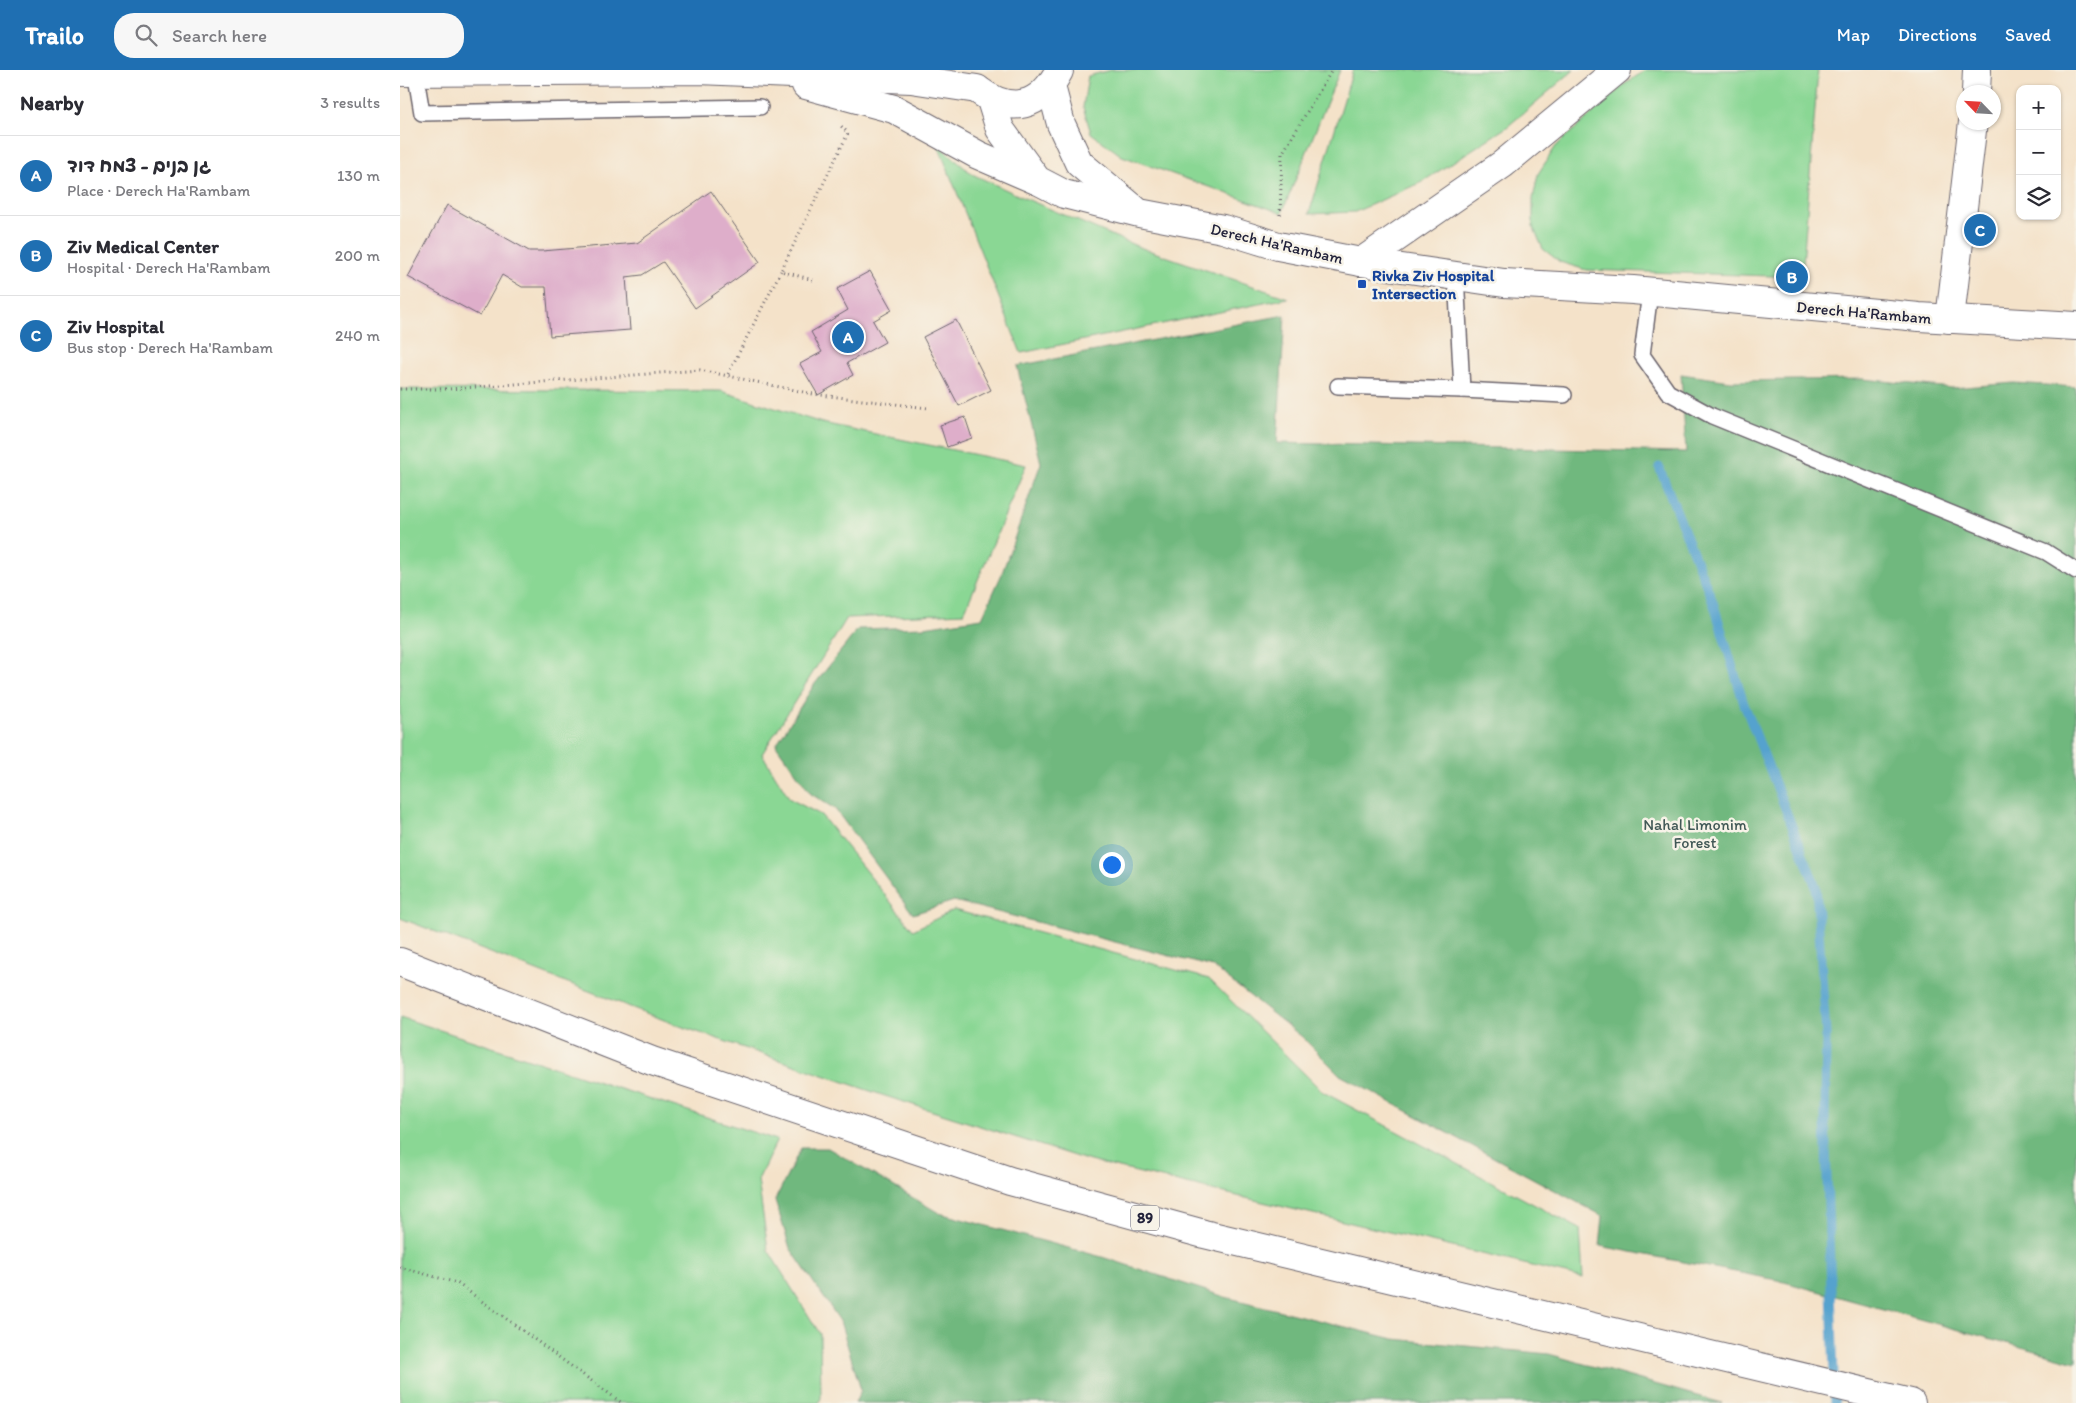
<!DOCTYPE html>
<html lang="en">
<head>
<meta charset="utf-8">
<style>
  body { margin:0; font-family:Itim,"Playpen Sans Hebrew",sans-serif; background:#f7f7f7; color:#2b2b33 }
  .controls { position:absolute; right:15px; top:15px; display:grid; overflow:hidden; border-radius:10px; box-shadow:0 1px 4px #0004 }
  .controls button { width:45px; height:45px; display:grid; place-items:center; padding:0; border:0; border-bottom:1px solid #e1e1e2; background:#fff; color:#2b2b33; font:25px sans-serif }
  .compass { position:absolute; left:1556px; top:15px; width:45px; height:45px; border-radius:50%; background:#fff; box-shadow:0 1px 4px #0004; rotate:295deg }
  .you { position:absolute; left:711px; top:794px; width:18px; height:18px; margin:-12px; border:4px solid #fff; border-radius:50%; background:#1a73e8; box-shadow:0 0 0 8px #1a73e833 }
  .badge { display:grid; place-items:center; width:32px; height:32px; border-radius:50%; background:#1f6fb2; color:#fff; font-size:16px; font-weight:700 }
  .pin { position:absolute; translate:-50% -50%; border:2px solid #fff; box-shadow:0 1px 5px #0006 }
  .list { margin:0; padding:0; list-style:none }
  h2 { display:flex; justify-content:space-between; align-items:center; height:65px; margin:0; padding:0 20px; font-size:21px }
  h2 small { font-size:16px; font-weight:400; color:#7c7c81 }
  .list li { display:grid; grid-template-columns:32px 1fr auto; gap:15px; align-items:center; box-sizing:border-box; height:80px; padding:0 20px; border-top:1px solid #e1e1e2 }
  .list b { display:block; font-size:19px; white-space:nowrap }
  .list p { margin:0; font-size:16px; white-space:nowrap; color:#7c7c81 }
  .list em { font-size:16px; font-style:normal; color:#7c7c81 }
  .icon { flex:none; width:28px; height:28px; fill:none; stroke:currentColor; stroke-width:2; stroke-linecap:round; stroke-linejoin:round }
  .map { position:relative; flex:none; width:1676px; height:1333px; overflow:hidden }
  header { display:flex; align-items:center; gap:30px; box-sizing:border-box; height:70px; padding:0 25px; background:#1f6fb2; color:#fff }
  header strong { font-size:24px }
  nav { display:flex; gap:28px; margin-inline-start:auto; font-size:18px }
  .search { width:350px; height:45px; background:#f7f7f7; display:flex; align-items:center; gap:12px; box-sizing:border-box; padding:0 18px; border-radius:20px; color:#7c7c81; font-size:19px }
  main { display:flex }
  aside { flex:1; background:#fff }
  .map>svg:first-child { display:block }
  .green { fill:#8ad794; stroke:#567c68 }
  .forest { fill:#6fb87e; stroke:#486d5c }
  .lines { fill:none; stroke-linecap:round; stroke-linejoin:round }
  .stream { stroke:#55a2ce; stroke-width:9 }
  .building { fill:#deaeca }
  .service-casing { stroke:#6c656d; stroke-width:18 }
  .minor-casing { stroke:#6c656d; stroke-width:30 }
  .tertiary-casing { stroke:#6c656d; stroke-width:30 }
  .trunk-casing { stroke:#6c656d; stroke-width:30 }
  .path { stroke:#6c656d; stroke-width:3; stroke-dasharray:1 4; stroke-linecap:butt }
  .service { stroke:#fff; stroke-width:15 }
  .minor { stroke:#fff; stroke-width:28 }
  .tertiary { stroke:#fff; stroke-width:28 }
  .trunk { stroke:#fff; stroke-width:28 }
  .transit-dot { fill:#1a4fb4; stroke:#f7f3e8; stroke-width:2 }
  .labels { text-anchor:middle; stroke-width:5; stroke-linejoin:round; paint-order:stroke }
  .shield { fill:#f7f3e8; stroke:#62616f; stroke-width:1 }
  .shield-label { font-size:15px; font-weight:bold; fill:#22223b }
  .street-label { font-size:16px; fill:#22223b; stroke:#f7f3e8 }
  .transit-label { font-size:16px; font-weight:bold; fill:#164399; stroke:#f7f3e8; text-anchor:start }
  .park-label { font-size:16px; fill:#415856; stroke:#f7f3e8 }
</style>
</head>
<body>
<header>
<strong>Trailo</strong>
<div class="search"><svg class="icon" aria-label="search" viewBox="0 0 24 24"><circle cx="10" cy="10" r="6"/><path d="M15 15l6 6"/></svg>Search here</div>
<nav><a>Map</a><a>Directions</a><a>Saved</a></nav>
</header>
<main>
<aside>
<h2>Nearby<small>3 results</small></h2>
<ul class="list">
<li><span class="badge">A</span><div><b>גן בנים - צמח דוד</b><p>Place · Derech Ha'Rambam</p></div><em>130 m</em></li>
<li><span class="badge">B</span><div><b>Ziv Medical Center</b><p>Hospital · Derech Ha'Rambam</p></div><em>200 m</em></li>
<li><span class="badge">C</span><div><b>Ziv Hospital</b><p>Bus stop · Derech Ha'Rambam</p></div><em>240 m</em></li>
</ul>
</aside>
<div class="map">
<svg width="1676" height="1333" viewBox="0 0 1676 1333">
  <rect width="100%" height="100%" fill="#f7f3e8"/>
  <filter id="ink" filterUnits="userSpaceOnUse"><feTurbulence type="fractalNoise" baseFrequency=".02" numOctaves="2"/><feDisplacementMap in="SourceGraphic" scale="10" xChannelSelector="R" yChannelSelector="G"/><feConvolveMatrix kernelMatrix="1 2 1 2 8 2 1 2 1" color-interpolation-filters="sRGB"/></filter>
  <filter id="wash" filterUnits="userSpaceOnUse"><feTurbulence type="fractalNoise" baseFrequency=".0096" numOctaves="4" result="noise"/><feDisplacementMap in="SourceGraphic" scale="20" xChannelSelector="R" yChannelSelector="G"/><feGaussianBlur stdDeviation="1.12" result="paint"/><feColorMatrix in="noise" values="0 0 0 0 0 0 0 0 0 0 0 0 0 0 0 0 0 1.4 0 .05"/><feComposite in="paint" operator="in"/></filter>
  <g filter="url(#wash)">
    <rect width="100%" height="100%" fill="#f4e2c9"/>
    <!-- green -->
    <g class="green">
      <path d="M711,0H940L882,143L722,86L691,63L683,37L688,6Z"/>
      <path d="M953,0H1174L1107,57L1022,112L955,142L909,144Z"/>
      <path d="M1246,0H1418L1402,207L1186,200L1160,192L1143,179L1133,156V129L1138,104L1156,76L1226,13Z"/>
      <path d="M538,75L572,104L622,127L739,177L888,228L621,283Z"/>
      <path d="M0,319L321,321L422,353L626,395L564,543L447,548L362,684L390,729L421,745L513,860L554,840L809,909L923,1022L1180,1159L1183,1208L690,1091L479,1024L277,955L0,848Z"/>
      <path d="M0,947L377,1070L358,1110L368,1180L420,1264L421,1328L419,1333H0Z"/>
    </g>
    <!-- forest -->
    <g class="forest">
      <path d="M885,245L877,373L1286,382L1281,304L1331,311L1463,309L1552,318L1614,313L1676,317V1292L1377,1210L1200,1176L1203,1146L940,1005L901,966L813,897L554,831L513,844L435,739L411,724L376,675L414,615L458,559L524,557L582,548L601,506L641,393L617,296Z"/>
      <path d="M401,1078H428L539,1143L702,1187L825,1227L994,1269L1149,1284L1322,1333H455L461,1320L440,1251L390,1178L375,1130Z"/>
    </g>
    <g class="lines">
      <!-- stream -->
      <path class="stream" d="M1259,397L1313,532L1344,634L1416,817L1426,964L1425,1050L1435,1333"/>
    </g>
    <g id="blocks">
      <!-- building -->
      <g class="building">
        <path d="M311,121L360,192L295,238L263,192L242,205L226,207L230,260L150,266L146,217H122L102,205L80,246L8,207L47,135L129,181H142L237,173Z"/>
        <path d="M470,201L492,240L473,251L485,272L447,293L453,305L418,325L400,294L422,282L411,262L448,240L437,219Z"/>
        <path d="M556,250L591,320L559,336L523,267Z"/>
        <path d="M565,347L572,368L547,377L540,355Z"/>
      </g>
    </g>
  </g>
  <g filter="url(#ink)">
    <use href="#blocks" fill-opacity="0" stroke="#6c656d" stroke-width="1"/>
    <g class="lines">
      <defs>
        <g id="service">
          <path d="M15,1L22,43L360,37"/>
          <path d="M1250,222L1242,285L1268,322L1312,346L1646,482L1676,501"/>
          <path d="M938,316L1062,320L1056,204"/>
          <path d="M1062,320L1164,325"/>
        </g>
        <path id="minor" d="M961,192L1103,94L1217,0"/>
        <g id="tertiary">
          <path d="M0,2L298,0L511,9L577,19"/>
          <path d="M406,15L494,39L578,85L636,110"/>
          <path d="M651,16L661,54L679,93L734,139"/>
          <path d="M578,20C612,45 640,37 659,1"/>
          <path d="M1576,22L1577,0"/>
          <path d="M591,30L600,59L637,110L664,124L739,143L823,159L878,176L961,192L1104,213L1233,220L1519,247L1676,256"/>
          <path d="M1550,249L1573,52"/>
        </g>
        <path id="trunk" d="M0,892L252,991L610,1111L804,1164L1511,1333"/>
      </defs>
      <!-- service casing -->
      <use href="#service" class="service-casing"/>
      <!-- minor casing -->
      <use href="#minor" class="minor-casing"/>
      <!-- tertiary casing -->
      <use href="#tertiary" class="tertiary-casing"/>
      <!-- trunk casing -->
      <use href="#trunk" class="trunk-casing"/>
      <!-- path -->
      <g class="path">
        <path d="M880,145L882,84L932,0"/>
        <path d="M413,210L381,201L448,63L441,56"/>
        <path d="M328,304L381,201"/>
        <path d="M0,319H49L300,300L413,324L528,338"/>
        <path d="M0,1197L57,1213L222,1333"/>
      </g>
      <!-- service -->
      <use href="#service" class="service"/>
      <!-- minor -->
      <use href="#minor" class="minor"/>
      <!-- tertiary -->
      <use href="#tertiary" class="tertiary"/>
      <!-- trunk -->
      <use href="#trunk" class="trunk"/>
    </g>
  </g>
  <!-- markers -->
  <rect class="transit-dot" x="957" y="209" width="10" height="10" rx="2.5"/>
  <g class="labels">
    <!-- shield labels -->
    <rect class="shield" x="731" y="1135.5" width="28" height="25" rx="4"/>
    <g class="shield-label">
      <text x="745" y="1153">89</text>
    </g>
    <!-- street labels -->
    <g class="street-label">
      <text transform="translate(877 173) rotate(13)" y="6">Derech Ha'Rambam</text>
      <text transform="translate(1464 242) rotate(5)" y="6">Derech Ha'Rambam</text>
    </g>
    <!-- transit labels -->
    <g class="transit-label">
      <text x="972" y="211">Rivka Ziv Hospital<tspan x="972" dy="18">Intersection</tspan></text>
    </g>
    <!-- park labels -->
    <g class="park-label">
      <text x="1295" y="760">Nahal Limonim<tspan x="1295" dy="18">Forest</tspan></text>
    </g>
  </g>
</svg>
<div class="controls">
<button>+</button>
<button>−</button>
<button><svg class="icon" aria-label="layers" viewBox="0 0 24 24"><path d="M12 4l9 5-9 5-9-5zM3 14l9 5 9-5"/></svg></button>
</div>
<svg class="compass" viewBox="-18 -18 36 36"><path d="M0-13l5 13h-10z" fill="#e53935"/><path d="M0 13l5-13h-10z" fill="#7c7c81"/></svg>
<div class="you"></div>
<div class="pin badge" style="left:448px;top:267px">A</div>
<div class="pin badge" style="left:1392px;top:207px">B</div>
<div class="pin badge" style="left:1580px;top:160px">C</div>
</div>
</main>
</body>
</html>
